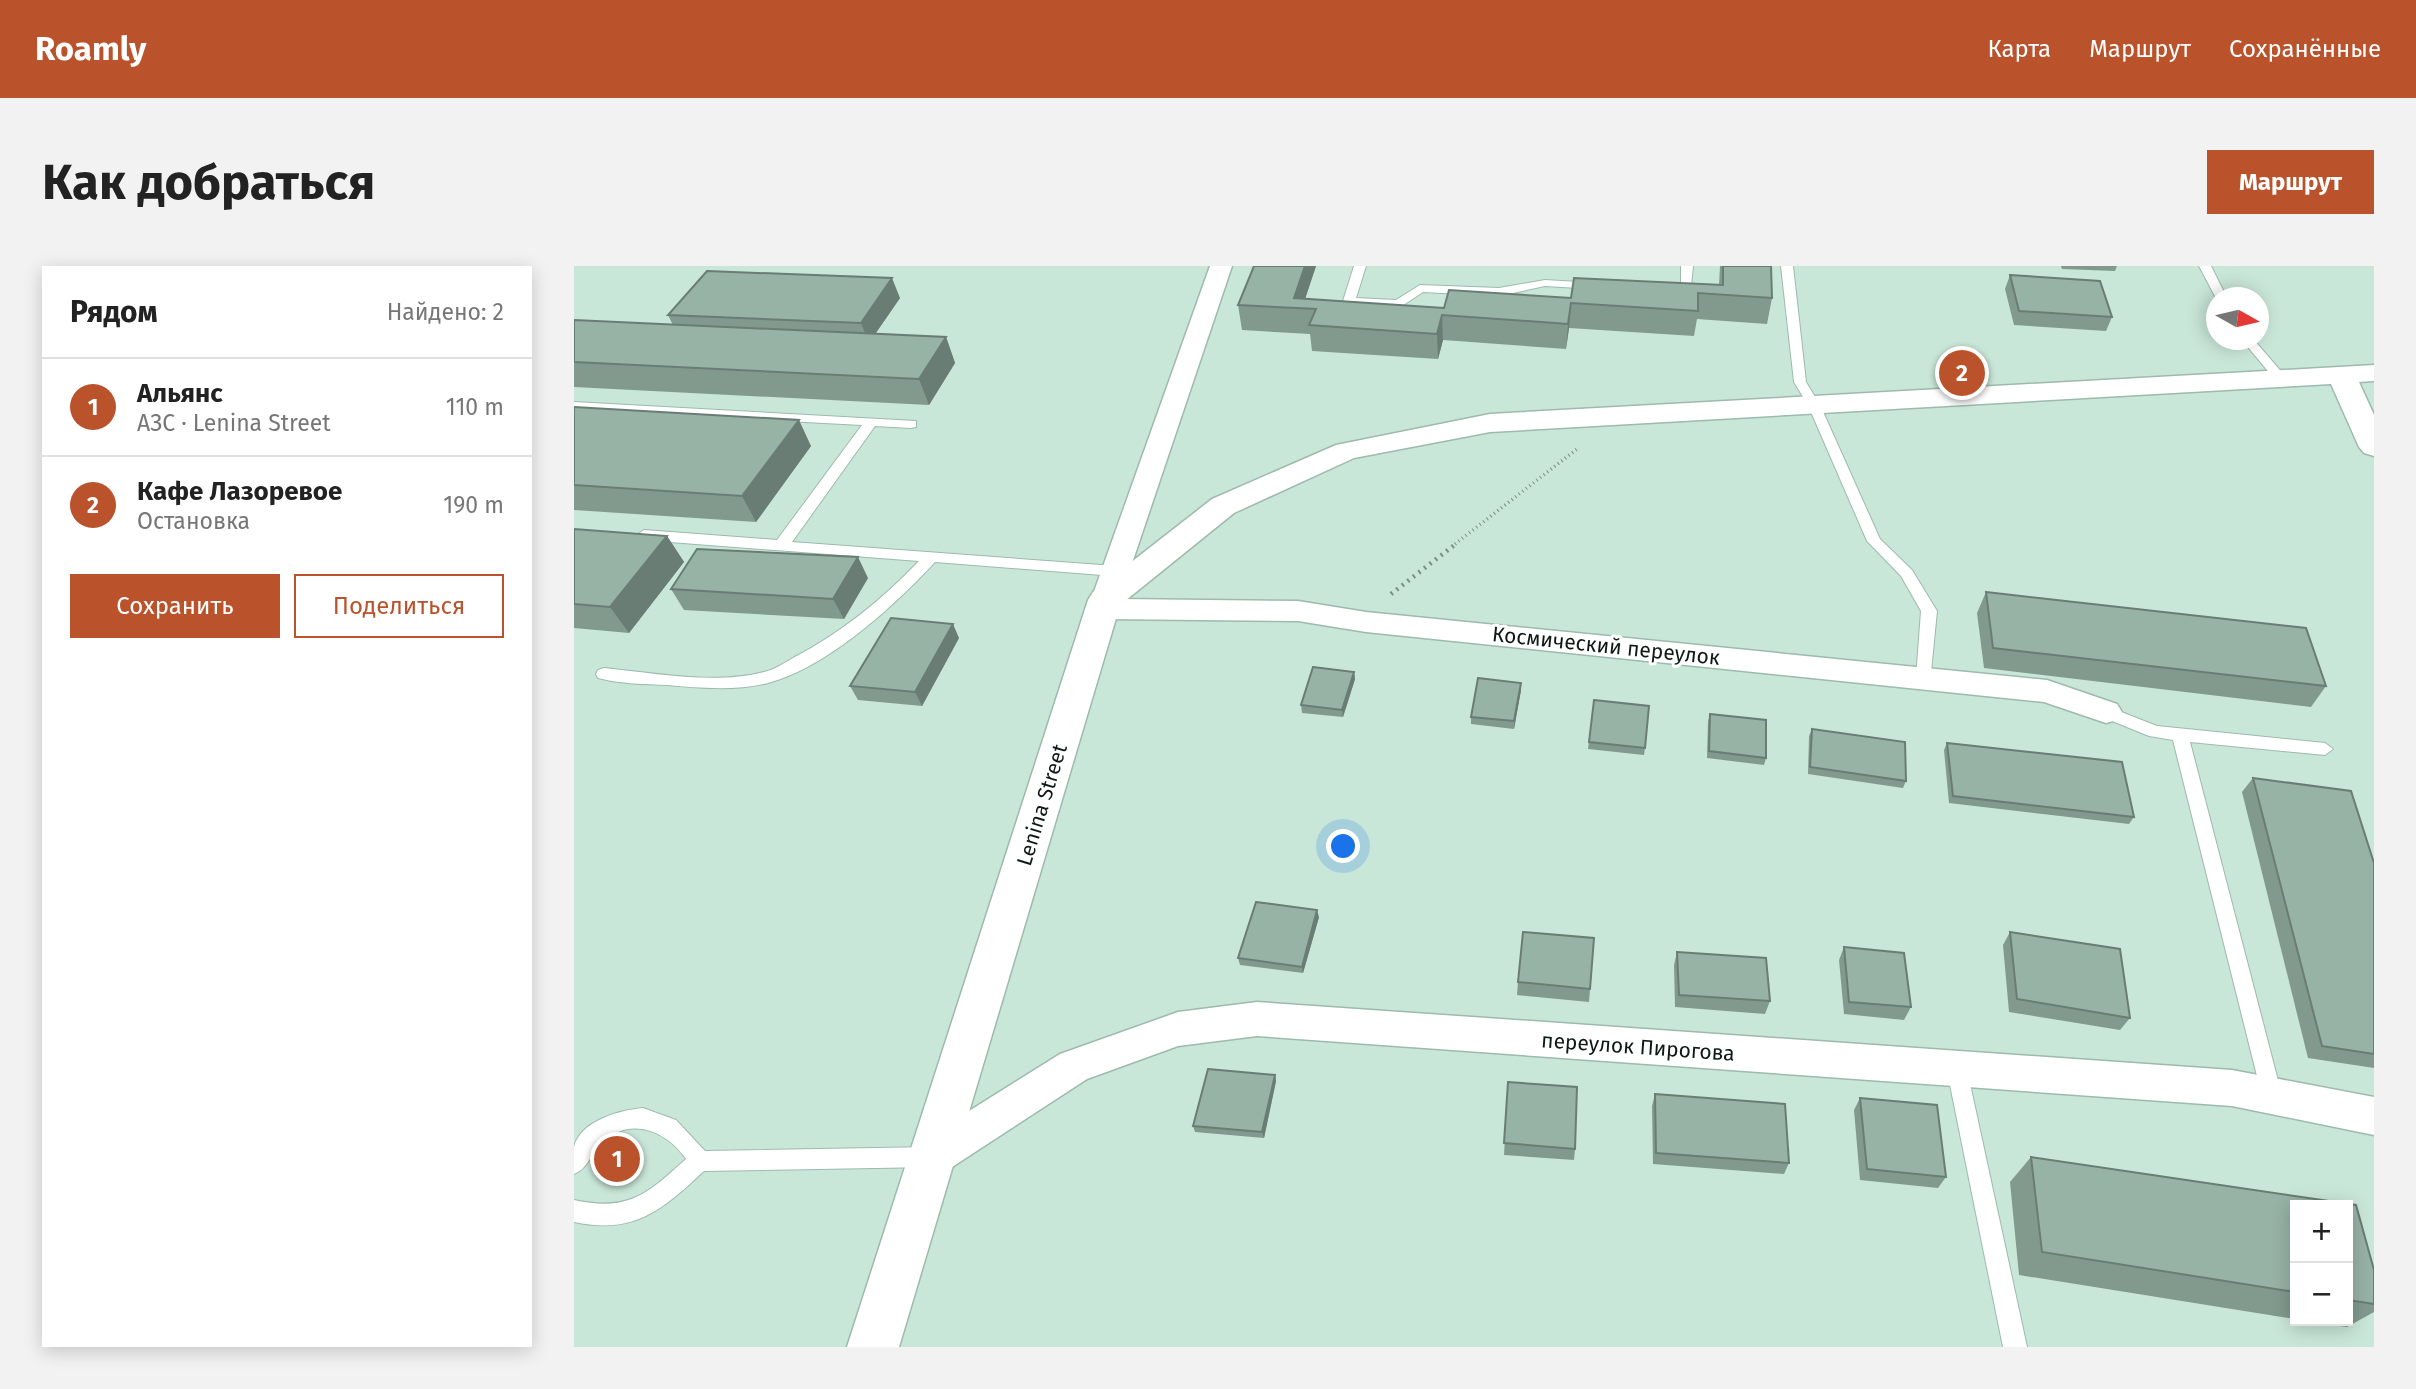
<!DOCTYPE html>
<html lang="ru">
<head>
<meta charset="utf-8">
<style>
  body { margin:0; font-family:"Fira Sans",sans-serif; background:#f2f2f2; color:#222 }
  .controls { position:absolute; right:21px; bottom:21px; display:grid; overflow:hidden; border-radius:0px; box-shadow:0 4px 18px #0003 }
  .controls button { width:63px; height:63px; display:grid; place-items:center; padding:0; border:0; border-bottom:2px solid #e0e0e0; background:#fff; color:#222; font:35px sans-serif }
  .compass { position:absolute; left:1632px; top:21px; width:63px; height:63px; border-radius:50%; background:#fff; box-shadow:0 4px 18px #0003; rotate:98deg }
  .you { position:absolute; left:770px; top:581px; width:24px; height:24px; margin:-18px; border:5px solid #fff; border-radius:50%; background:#1a73e8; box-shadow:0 0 0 10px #1a73e833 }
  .badge { display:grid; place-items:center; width:46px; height:46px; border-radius:50%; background:#ba532b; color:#fff; font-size:23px; font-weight:700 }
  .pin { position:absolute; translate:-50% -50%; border:4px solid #fff; box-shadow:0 2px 7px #0006 }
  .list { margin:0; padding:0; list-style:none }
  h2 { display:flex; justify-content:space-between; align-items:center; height:91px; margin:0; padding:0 28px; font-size:30px }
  h2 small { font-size:23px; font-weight:400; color:#767676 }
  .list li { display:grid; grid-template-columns:46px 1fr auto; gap:21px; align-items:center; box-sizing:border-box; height:98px; padding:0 28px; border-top:2px solid #e0e0e0 }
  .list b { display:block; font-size:26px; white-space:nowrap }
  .list p { margin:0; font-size:23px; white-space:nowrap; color:#767676 }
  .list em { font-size:23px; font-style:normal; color:#767676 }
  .actions { display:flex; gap:14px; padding:21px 28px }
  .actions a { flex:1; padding:16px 0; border:2px solid #ba532b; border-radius:0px; text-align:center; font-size:24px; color:#ba532b }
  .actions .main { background:#ba532b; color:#fff }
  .map { position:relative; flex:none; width:1800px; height:1081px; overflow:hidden; border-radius:0px }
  header { display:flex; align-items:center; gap:42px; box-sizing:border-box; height:98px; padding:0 35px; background:#ba532b; color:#fff }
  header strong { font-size:33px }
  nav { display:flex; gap:38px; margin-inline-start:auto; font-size:24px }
  .intro { display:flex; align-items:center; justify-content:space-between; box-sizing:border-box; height:168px; padding:0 42px }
  h1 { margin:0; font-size:49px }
  .button { padding:18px 32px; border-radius:0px; background:#ba532b; color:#fff; font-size:24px; font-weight:700 }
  main { display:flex; gap:42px; padding:0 42px }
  aside { flex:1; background:#fff; border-radius:0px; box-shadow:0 4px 18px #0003 }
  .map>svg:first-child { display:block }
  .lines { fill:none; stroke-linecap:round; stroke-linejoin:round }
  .lane-casing { stroke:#9dbaac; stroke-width:2 }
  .street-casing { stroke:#9dbaac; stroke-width:3 }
  .secondary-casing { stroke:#9dbaac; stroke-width:3 }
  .path-far1 { stroke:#7a9085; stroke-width:3.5; stroke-dasharray:1 3.5; stroke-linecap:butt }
  .path { stroke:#7a9085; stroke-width:4.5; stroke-dasharray:2 5; stroke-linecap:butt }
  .lane { fill:#fff; fill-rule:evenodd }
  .street { fill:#fff; fill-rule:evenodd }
  .secondary { fill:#fff; fill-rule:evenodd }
  .wall { fill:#829a8e }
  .shaded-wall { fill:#6a7d74 }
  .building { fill:#97b3a5; stroke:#6a7d74; stroke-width:2 }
  .labels { text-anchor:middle; stroke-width:6; stroke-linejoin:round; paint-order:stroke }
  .street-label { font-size:21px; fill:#0f1a15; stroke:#fff }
</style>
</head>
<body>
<header>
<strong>Roamly</strong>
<nav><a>Карта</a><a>Маршрут</a><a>Сохранённые</a></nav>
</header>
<div class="intro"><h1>Как добраться</h1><a class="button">Маршрут</a></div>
<main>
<aside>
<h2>Рядом<small>Найдено: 2</small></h2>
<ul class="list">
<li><span class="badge">1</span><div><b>Альянс</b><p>АЗС · Lenina Street</p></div><em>110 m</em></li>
<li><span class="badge">2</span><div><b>Кафе Лазоревое</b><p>Остановка</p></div><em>190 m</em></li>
</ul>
<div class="actions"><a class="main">Сохранить</a><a>Поделиться</a></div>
</aside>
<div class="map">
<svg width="1800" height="1081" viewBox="0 0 1800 1081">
  <rect width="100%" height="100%" fill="#c9e7d8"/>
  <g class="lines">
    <defs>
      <g id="lane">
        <path d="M780,0H792L782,32L822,34L846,19L925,22L971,14L1022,17L1028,20L1022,23L971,20L925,30L849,26L825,42L775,39L769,35Z"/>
        <path d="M1107,0H1119L1117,21L1088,25V21L1107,17Z"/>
        <path d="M1207,0H1219L1232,116L1246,139L1306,273L1338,304L1363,345L1356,416L1350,418L1342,412L1347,345L1327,310L1293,275L1234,139L1220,116Z"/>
        <path d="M1625,0H1637L1653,32H1643V34Z"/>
        <path d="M1668,74H1680L1711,110V116H1703Z"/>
        <path d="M0,136L342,155V161L337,162L301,160L218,276L541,300L548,305L541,310L361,296C320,340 254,401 194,417C162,425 126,422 93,419C71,418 46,418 24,412L22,408L24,404L30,402C81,407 140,419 190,406C200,404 210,397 219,392C267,367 308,334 345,295L70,274L63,269L70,264L203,274L288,159L0,144Z"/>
        <path d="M1532,440L1583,460L1751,477L1759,483L1751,489L1616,476L1708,830L1705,837L1698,840L1691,837L1688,830L1599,474L1575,470L1526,450L1524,446L1526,442Z"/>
        <path d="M1383,795L1390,797L1393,804L1453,1081H1429L1373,804L1376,797Z"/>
        <path d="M69,842L102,854L131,885L358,881L366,884L369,891L366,898L358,901L130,905C88,944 60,969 0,956V934C55,946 73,928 112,893C91,863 53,849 25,880C16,890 13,903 0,908C0,900 0,889 0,881C6,855 46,844 69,842Z"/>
      </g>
      <g id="street">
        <path d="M636,0H658L546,333L724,335L792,346L1473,414L1543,438L1548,446L1543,454L1532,457L1470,436L792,366L724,355L529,353L519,350L514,343L517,334Z"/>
        <path d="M683,736L1658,804L1800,831V869L1658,840L683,770L604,780L513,813L372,905L358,910L344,905L338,891L344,877L486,788L604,746Z"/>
      </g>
      <path id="secondary" d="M1800,99V115L1785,116L1800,149V190L1790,187L1785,181L1757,118L916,166L780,192L660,247L546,339L325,1081H273L514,334L519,326L638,233L762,179L916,148Z"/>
    </defs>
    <!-- lane casing -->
    <use href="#lane" class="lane-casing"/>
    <!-- street casing -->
    <use href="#street" class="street-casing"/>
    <!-- secondary casing -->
    <use href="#secondary" class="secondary-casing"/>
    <!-- path-far1 -->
    <path class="path-far1" d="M881,278L1003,183"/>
    <!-- path -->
    <path class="path" d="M817,328L883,277"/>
    <!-- lane -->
    <use href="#lane" class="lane"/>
    <!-- street -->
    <use href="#street" class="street"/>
    <!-- secondary -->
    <use href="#secondary" class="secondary"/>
  </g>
  <!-- wall -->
  <g class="wall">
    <path d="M680,0H742L731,33L870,42L997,32L1145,19L1146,0H1197L1198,32L1193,58L1123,53L1120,70L995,62L992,83L869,74L864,93L738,85L736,68L668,64L664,39Z"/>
    <path d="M1487,0H1543L1541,5L1488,3Z"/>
    <path d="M1436,9L1538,51L1532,65L1440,59L1431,23Z"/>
    <path d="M326,32L301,68L372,71L381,97L355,139L0,121V54L99,59L94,49Z"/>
    <path d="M0,141L237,180L182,256L0,244Z"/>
    <path d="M0,263L93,270L110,296L55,367L0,362Z"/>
    <path d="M294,312L270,353L110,344L97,323Z"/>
    <path d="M1412,326L1752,420L1737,441L1410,402L1403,347Z"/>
    <path d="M385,372L348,440L284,434L276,420Z"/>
    <path d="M780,406L781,413L769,451L728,447L727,439Z"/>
    <path d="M947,424L940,463L897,458V451Z"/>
    <path d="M1020,434L1071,482L1070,489L1014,483Z"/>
    <path d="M1136,448L1192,492L1190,499L1133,492L1134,455Z"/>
    <path d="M1238,463L1332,515L1329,522L1234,508L1235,470Z"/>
    <path d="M1373,477L1560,551L1555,558L1375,537L1370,484Z"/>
    <path d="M1679,512L1800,597V802L1734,792L1668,526Z"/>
    <path d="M745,651L729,707L666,699L664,692Z"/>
    <path d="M1436,666L1556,752L1546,764L1435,746L1429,679Z"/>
    <path d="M1270,681L1337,741L1330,754L1270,748L1265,694Z"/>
    <path d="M1103,686L1196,735L1191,748L1101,741L1100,699Z"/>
    <path d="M944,716L1016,723L1015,736L943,729Z"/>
    <path d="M701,809L702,815L690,872L621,866L619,860Z"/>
    <path d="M934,816L1001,883L1000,894L930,889Z"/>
    <path d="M1081,828L1215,897L1210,908L1079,898L1078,840Z"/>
    <path d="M1286,832L1372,911L1364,922L1286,914L1280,844Z"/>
    <path d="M1457,891L1782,939L1800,1004V1046L1773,1061L1732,1055H1774V939H1721V1053L1445,1009L1436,916Z"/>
  </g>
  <!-- shaded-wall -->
  <g class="shaded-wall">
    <path d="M731,0H742L728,42L720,32Z"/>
    <path d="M318,12L326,32L295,77L287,57Z"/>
    <path d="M997,37L995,62L992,83L994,58Z"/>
    <path d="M868,49L869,74L864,93L863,68Z"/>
    <path d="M372,71L381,97L355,139L345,113Z"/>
    <path d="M225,154L237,180L182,256L168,230Z"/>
    <path d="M93,270L110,296L55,367L36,341Z"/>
    <path d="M284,291L294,312L270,353L259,333Z"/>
    <path d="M379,358L385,372L348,440L341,426Z"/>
    <path d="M780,406L781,413L769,451L768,444Z"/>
    <path d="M947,417V424L940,463V455Z"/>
    <path d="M743,644L745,651L729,707L728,701Z"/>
    <path d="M701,809L702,815L690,872L688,866Z"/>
  </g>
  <!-- building -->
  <g class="building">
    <path d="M680,0H731L720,32L870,42L875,24L997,32L1000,12L1149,19V0H1197L1198,32L1124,27V45L997,37L994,58L868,49L863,68L735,59L742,43L664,39Z"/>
    <path d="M133,5L318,12L287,57L94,49Z"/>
    <path d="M1436,9L1526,15L1538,51L1445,45Z"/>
    <path d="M0,54L372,71L345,113L0,96Z"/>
    <path d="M0,141L225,154L168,230L0,219Z"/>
    <path d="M0,263L93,270L36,341L0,338Z"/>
    <path d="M123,283L284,291L259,333L97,323Z"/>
    <path d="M1412,326L1732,362L1752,420L1419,382Z"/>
    <path d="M317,352L379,358L341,426L276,420Z"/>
    <path d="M739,401L780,406L768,444L727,439Z"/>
    <path d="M904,412L947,417L940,455L897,451Z"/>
    <path d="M1020,434L1075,440L1071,482L1015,476Z"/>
    <path d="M1136,448L1192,454V492L1135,485Z"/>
    <path d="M1238,463L1331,476L1332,515L1236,501Z"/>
    <path d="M1373,477L1548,496L1560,551L1379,530Z"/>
    <path d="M1679,512L1777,525L1800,597V788L1748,780Z"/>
    <path d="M682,636L743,644L728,701L664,692Z"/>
    <path d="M949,666L1020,672L1016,723L944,716Z"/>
    <path d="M1436,666L1546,683L1556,752L1443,733Z"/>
    <path d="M1270,681L1330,687L1337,741L1275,736Z"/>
    <path d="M1103,686L1192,692L1196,735L1105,729Z"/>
    <path d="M634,803L701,809L688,866L619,860Z"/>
    <path d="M934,816L1003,821L1001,883L930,877Z"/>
    <path d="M1081,828L1211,838L1215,897L1082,887Z"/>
    <path d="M1286,832L1363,839L1372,911L1293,903Z"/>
    <path d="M1457,891L1782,939L1800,1004V1038L1774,1034V939H1721V1026L1468,986Z"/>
  </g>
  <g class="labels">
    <!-- street labels -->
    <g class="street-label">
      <text transform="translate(1032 380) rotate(6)" y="7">Космический переулок</text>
      <text transform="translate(468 539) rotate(-73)" y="7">Lenina Street</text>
      <text transform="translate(1064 781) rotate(4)" y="7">переулок Пирогова</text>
    </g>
  </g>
</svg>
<div class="controls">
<button>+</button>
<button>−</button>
</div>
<svg class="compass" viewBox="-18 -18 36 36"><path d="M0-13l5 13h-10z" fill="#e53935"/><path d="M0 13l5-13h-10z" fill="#767676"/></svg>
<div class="you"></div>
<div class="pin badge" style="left:43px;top:893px">1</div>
<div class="pin badge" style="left:1388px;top:107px">2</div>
</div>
</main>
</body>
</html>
